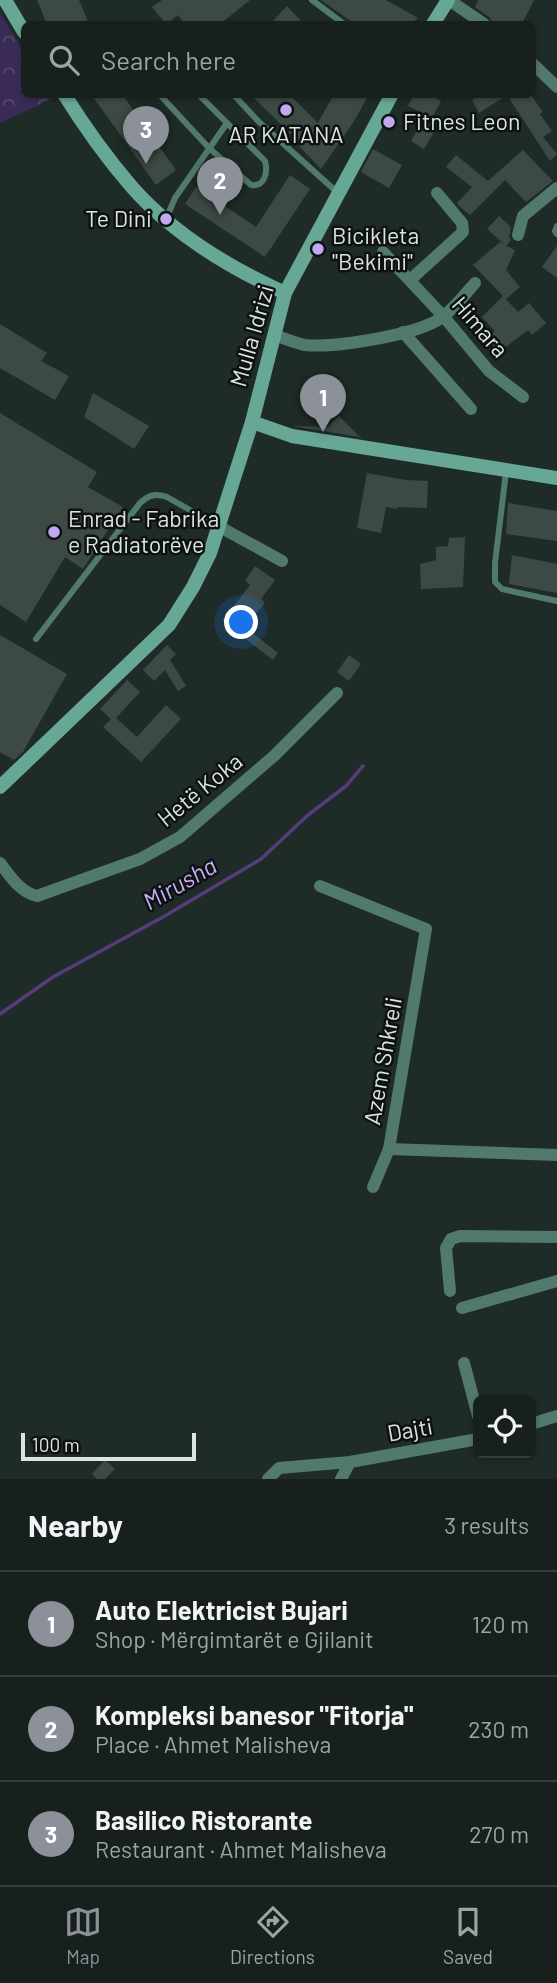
<!DOCTYPE html>
<html lang="en">
<head>
<meta charset="utf-8">
<style>
  body { margin:0; font-family:Barlow,sans-serif; background:#242d2a; color:#f1f3f6 }
  .controls { position:absolute; right:21px; bottom:21px; display:grid; overflow:hidden; border-radius:10px; box-shadow:0 2px 5px #0004 }
  .controls button { width:63px; height:63px; display:grid; place-items:center; padding:0; border:0; border-bottom:2px solid #363e3b; background:#17201d; color:#f1f3f6; font:35px sans-serif }
  .scale { position:absolute; left:21px; bottom:18px; width:175px; box-sizing:border-box; padding-left:7px; border:4px solid #dce4e1; border-top:0; font-size:19px; line-height:24px; white-space:nowrap; color:#dce4e1; -webkit-text-stroke:5px #0d1210; paint-order:stroke }
  .you { position:absolute; left:242px; top:623px; width:24px; height:24px; margin:-18px; border:5px solid #fff; border-radius:50%; background:#1a73e8; box-shadow:0 0 0 10px #1a73e833 }
  .badge { display:grid; place-items:center; width:46px; height:46px; border-radius:50%; background:#8c9099; color:#fff; font-size:23px; font-weight:700 }
  .pin { position:absolute; translate:-50% -58px; filter:drop-shadow(0 2px 4px #0008) }
  .pin::after { content:''; position:absolute; top:37px; width:24px; height:21px; background:inherit; clip-path:polygon(0 0,100% 0,50% 100%) }
  .list { margin:0; padding:0; list-style:none }
  h2 { display:flex; justify-content:space-between; align-items:center; height:91px; margin:0; padding:0 28px; font-size:30px }
  h2 small { font-size:23px; font-weight:400; color:#9ea3a4 }
  .list li { display:grid; grid-template-columns:46px 1fr auto; gap:21px; align-items:center; box-sizing:border-box; height:105px; padding:0 28px; border-top:2px solid #363e3b }
  .list b { display:block; font-size:26px; white-space:nowrap }
  .list p { margin:0; font-size:23px; white-space:nowrap; color:#9ea3a4 }
  .list em { font-size:23px; font-style:normal; color:#9ea3a4 }
  .icon { flex:none; width:38px; height:38px; fill:none; stroke:currentColor; stroke-width:2; stroke-linecap:round; stroke-linejoin:round }
  .map { position:relative; flex:none; width:557px; height:1479px; overflow:hidden }
  .search { position:absolute; background:#17201d; box-shadow:0 2px 5px #0004; left:21px; right:21px; top:21px; height:77px; display:flex; align-items:center; gap:18px; box-sizing:border-box; padding:0 24px; border-radius:10px; color:#9ea3a4; font-size:26px }
  .sheet { height:406px; background:#17201d }
  nav { display:flex; justify-content:space-around; align-items:center; box-sizing:border-box; height:98px; border-top:2px solid #363e3b; background:#17201d; font-size:19px; color:#9ea3a4 }
  nav a { display:grid; justify-items:center; gap:4px }
  nav .on { color:#8c9099 }
  .map>svg:first-child { display:block }
  .park { fill:url(#park-crowns) }
  .lines { fill:none; stroke-linecap:round; stroke-linejoin:round }
  .stream { stroke:#543d7c; stroke-width:3.5 }
  .building { fill:#3d4945 }
  .lane { stroke:#52796e; stroke-width:6 }
  .street { stroke:#52796e; stroke-width:12 }
  .secondary { stroke:#67a796; stroke-width:14 }
  .poi-dot { fill:#c0a8f3; stroke:#0d1210; stroke-width:2.5 }
  .labels { text-anchor:middle; stroke-width:5; stroke-linejoin:round; paint-order:stroke }
  .poi-label { font-size:23px; fill:#dce4e1; stroke:#0d1210; text-anchor:start }
  .street-label { font-size:23px; fill:#dce4e1; stroke:#0d1210 }
  .water-label { font-size:24px; font-style:italic; fill:#c7affa; stroke:#0d1210 }
</style>
</head>
<body>
<div class="map">
<svg width="557" height="1479" viewBox="0 0 557 1479">
  <defs>
    <pattern id="park-crowns" width="20" height="18" patternUnits="userSpaceOnUse" patternTransform="scale(1.75)"><rect width="20" height="18" fill="#3a2b56"/><path d="M2 6a3 3 0 1 1 6 0M12 15a3 3 0 1 1 6 0" fill="none" stroke="#564a6e"/></pattern>
  </defs>
  <rect width="100%" height="100%" fill="#1f2b27"/>
  <!-- park -->
  <path class="park" d="M0,13L24,52V94L49,95L51,99L0,123Z"/>
  <g class="lines">
    <!-- stream -->
    <path class="stream" d="M0,1014L53,977L163,917L261,859L308,815L346,786L363,766"/>
  </g>
  <!-- building -->
  <g class="building">
    <path d="M37,0H79L89,24H47Z"/>
    <path d="M162,0H250L220,24H185L178,15L166,24L152,7Z"/>
    <path d="M321,0H386L418,18L412,24H355Z"/>
    <path d="M478,0H534L522,24H493L489,17L475,7Z"/>
    <path d="M287,6L304,24H270Z"/>
    <path d="M91,94H122L176,170L156,185Z"/>
    <path d="M250,94H289L318,123L334,94H369L353,123L321,169L299,146L301,144Z"/>
    <path d="M414,94H429L441,101L432,118L408,106Z"/>
    <path d="M480,94H530L543,112L540,114L552,131L543,137L557,154L550,161L507,95L479,113L472,100Z"/>
    <path d="M423,120L436,129L424,149L411,141Z"/>
    <path d="M373,149L402,165L389,188L361,172Z"/>
    <path d="M523,150L553,181L526,202L505,180L470,215L460,207L457,203L472,187L446,167L456,155L488,181Z"/>
    <path d="M290,175L310,189L265,257L185,204L196,187L256,227Z"/>
    <path d="M499,216L511,227L509,237L511,240L506,246L515,250L506,270L520,287L506,299L518,312L529,303L546,323L532,335L528,330L498,353L486,337L495,331L482,317L503,296L473,265L500,242L505,245L487,229Z"/>
    <path d="M557,246V278L542,267Z"/>
    <path d="M0,324L47,353L41,361L69,376L55,400L0,368Z"/>
    <path d="M93,393L149,426L134,449L84,417Z"/>
    <path d="M0,413L97,472L88,487L123,507L83,569L65,557L26,622L0,605Z"/>
    <path d="M339,416L360,437L292,426L328,427Z"/>
    <path d="M367,473L406,480L428,481L427,508L397,507V509L386,507L381,533L357,528Z"/>
    <path d="M508,503L557,511V541L506,534Z"/>
    <path d="M465,537L463,587L421,589L420,564L436,560V547L448,546L449,538Z"/>
    <path d="M512,555L557,564V593L509,584Z"/>
    <path d="M255,566L275,580L261,599L265,603L245,627L278,653L273,660L222,621L250,585L245,581Z"/>
    <path d="M0,635L67,674L23,752L14,760L0,752Z"/>
    <path d="M167,645L176,654L170,660L186,686L178,691L165,670L154,681L143,670Z"/>
    <path d="M349,655L361,664L349,681L337,672Z"/>
    <path d="M127,680L140,692L116,718L137,737L166,705L181,719L141,762L103,727L111,719L100,709Z"/>
    <path d="M105,1460L115,1469L105,1479H97L92,1474Z"/>
  </g>
  <g class="lines">
    <!-- lane -->
    <g class="lane">
      <path d="M312,0L344,24"/>
      <path d="M159,94L209,148L251,185C265,187 268,172 265,161L198,94"/>
      <path d="M233,94L258,121L338,193"/>
      <path d="M166,219L175,198L227,123"/>
      <path d="M557,226L555,231L557,234"/>
      <path d="M506,472L495,563V582L502,589L557,601"/>
      <path d="M36,639L140,503C149,495 155,493 167,497L218,526"/>
    </g>
    <!-- street -->
    <g class="street">
      <path d="M449,0L484,24"/>
      <path d="M532,63L557,87"/>
      <path d="M518,235L523,216L557,188"/>
      <path d="M383,252L444,317L489,371L523,397"/>
      <path d="M410,280L463,232L462,223L437,193"/>
      <path d="M403,332L471,409"/>
      <path d="M274,335C284,338 294,343 305,345C335,348 417,335 441,318C453,310 465,294 475,283"/>
      <path d="M218,526L282,561"/>
      <path d="M0,863C10,876 20,892 37,896L140,859L180,837L275,755L337,693"/>
      <path d="M320,886L426,929L389,1149L557,1155"/>
      <path d="M373,1187L389,1149"/>
      <path d="M450,1291L446,1248L451,1239L460,1236L557,1237"/>
      <path d="M462,1308L557,1281"/>
      <path d="M464,1363L478,1416"/>
      <path d="M531,1424L557,1416"/>
      <path d="M268,1479L279,1468L350,1462L478,1439"/>
      <path d="M341,1479L350,1462"/>
    </g>
    <!-- secondary -->
    <g class="secondary">
      <path d="M5,0L24,32"/>
      <path d="M433,24L448,0"/>
      <path d="M64,94C84,126 106,157 131,186C171,232 230,268 285,293"/>
      <path d="M252,422L292,436L557,478"/>
      <path d="M0,787L169,625L193,587L210,553L252,422L285,293L392,94"/>
    </g>
  </g>
  <!-- markers -->
  <g class="poi-dot">
    <circle cx="286" cy="110" r="7"/>
    <circle cx="389" cy="122" r="7"/>
    <circle cx="166" cy="219" r="7"/>
    <circle cx="318" cy="249" r="7"/>
    <circle cx="54" cy="532" r="7"/>
  </g>
  <g class="labels">
    <!-- poi labels -->
    <g class="poi-label">
      <text x="403" y="130">Fitnes Leon</text>
      <text x="286" y="143" text-anchor="middle">AR KATANA</text>
      <text x="152" y="227" text-anchor="end">Te Dini</text>
      <text x="332" y="244">Bicikleta<tspan x="332" dy="26">''Bekimi''</tspan></text>
      <text x="68" y="527">Enrad - Fabrika<tspan x="68" dy="26">e Radiatorëve</tspan></text>
    </g>
    <!-- street labels -->
    <g class="street-label">
      <text transform="translate(480 327) rotate(49)" y="8">Himara</text>
      <text transform="translate(252 336) rotate(-74)" y="8">Mulla Idrizi</text>
      <text transform="translate(200 790) rotate(-39)" y="8">Hetë Koka</text>
      <text transform="translate(383 1061) rotate(-80)" y="8">Azem Shkreli</text>
      <text transform="translate(410 1430) rotate(-10)" y="8">Dajti</text>
    </g>
    <!-- water labels -->
    <g class="water-label">
      <text transform="translate(180 884) rotate(-30)" y="8">Mirusha</text>
    </g>
  </g>
</svg>
<div class="controls">
<button><svg class="icon" aria-label="locate" viewBox="0 0 24 24"><circle cx="12" cy="12" r="6"/><path d="M12 2v4M12 18v4M2 12h4M18 12h4"/></svg></button>
</div>
<div class="scale">100 m</div>
<div class="you"></div>
<div class="pin badge" style="left:323px;top:432px">1</div>
<div class="pin badge" style="left:220px;top:215px">2</div>
<div class="pin badge" style="left:146px;top:164px">3</div>
<div class="search"><svg class="icon" aria-label="search" viewBox="0 0 24 24"><circle cx="10" cy="10" r="6"/><path d="M15 15l6 6"/></svg>Search here</div>
</div>
<section class="sheet">
<h2>Nearby<small>3 results</small></h2>
<ul class="list">
<li><span class="badge">1</span><div><b>Auto Elektricist Bujari</b><p>Shop · Mërgimtarët e Gjilanit</p></div><em>120 m</em></li>
<li><span class="badge">2</span><div><b>Kompleksi banesor &quot;Fitorja&quot;</b><p>Place · Ahmet Malisheva</p></div><em>230 m</em></li>
<li><span class="badge">3</span><div><b>Basilico Ristorante</b><p>Restaurant · Ahmet Malisheva</p></div><em>270 m</em></li>
</ul>
</section>
<nav>
<a class="on"><svg class="icon" aria-label="map" viewBox="0 0 24 24"><path d="M3 6l6-2 6 2 6-2v14l-6 2-6-2-6 2zM9 4v14M15 6v14"/></svg>Map</a>
<a><svg class="icon" aria-label="directions" viewBox="0 0 24 24"><path d="M12 3l9 9-9 9-9-9zM9 14v-3h6M13 9l2 2-2 2"/></svg>Directions</a>
<a><svg class="icon" aria-label="saved" viewBox="0 0 24 24"><path d="M7 4h10v16l-5-4-5 4z"/></svg>Saved</a>
</nav>
</body>
</html>
